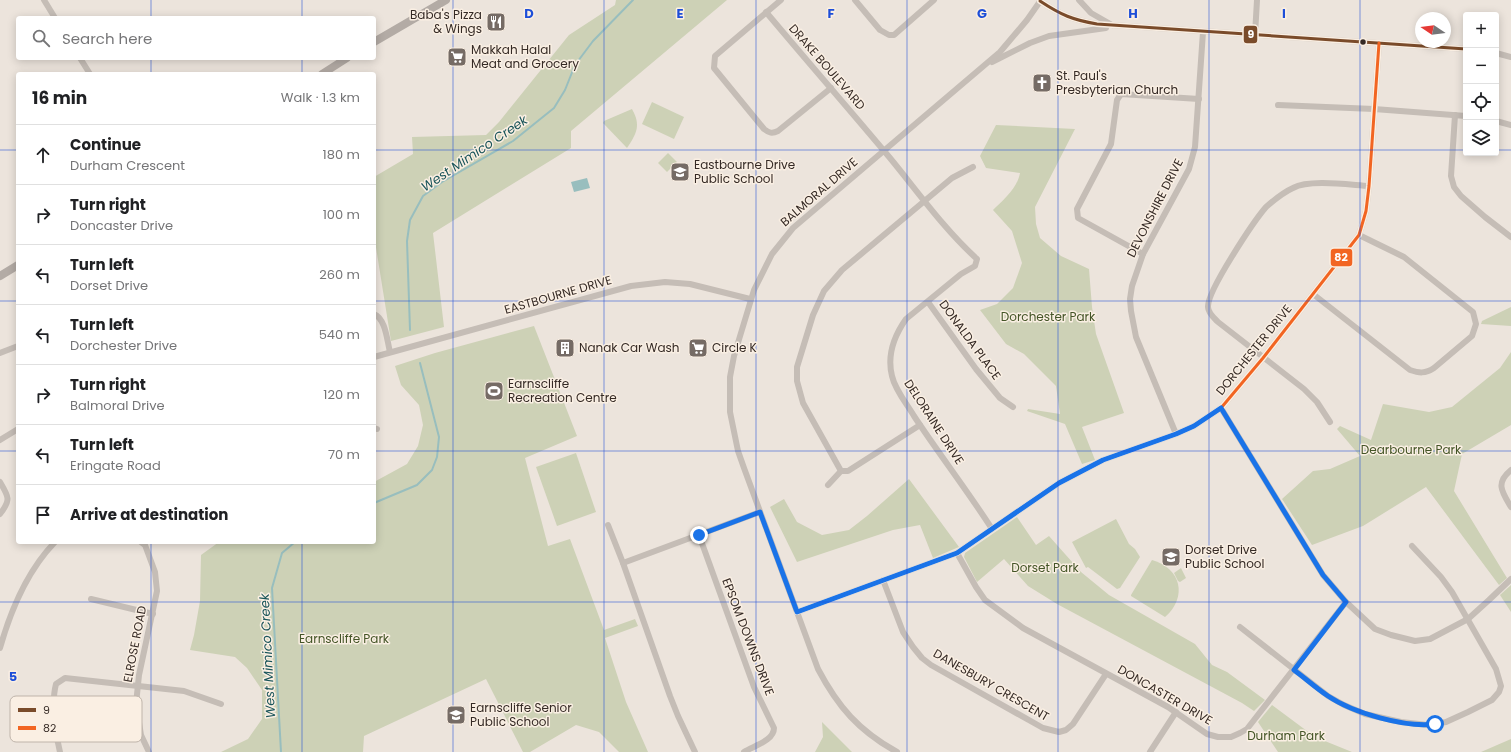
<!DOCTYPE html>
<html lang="en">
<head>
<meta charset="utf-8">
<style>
  body { margin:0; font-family:Poppins,sans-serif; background:#f6f6f6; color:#202124 }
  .controls { position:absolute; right:12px; top:12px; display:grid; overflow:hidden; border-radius:4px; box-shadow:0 2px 10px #0003 }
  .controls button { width:36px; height:36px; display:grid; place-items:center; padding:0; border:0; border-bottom:1px solid #e0e0e0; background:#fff; color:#202124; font:20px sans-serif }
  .compass { position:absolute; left:1415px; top:12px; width:36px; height:36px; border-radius:50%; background:#fff; box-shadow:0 2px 10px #0003; rotate:283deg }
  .stop { position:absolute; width:12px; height:12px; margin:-9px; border:3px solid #1a73e8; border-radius:50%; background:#fff }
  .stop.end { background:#1a73e8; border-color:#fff; box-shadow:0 1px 4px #0008 }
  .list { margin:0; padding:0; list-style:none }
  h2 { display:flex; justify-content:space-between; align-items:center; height:52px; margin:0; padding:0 16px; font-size:17px }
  h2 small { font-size:13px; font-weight:400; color:#757577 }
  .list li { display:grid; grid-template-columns:26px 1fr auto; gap:12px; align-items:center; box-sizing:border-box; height:60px; padding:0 16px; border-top:1px solid #e0e0e0 }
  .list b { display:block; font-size:15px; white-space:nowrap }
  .list p { margin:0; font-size:13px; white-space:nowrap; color:#757577 }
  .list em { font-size:13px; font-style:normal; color:#757577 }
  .icon { flex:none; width:22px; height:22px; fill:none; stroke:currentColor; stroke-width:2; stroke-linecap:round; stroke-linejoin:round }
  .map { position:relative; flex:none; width:1511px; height:752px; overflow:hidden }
  .search { position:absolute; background:#fff; box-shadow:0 2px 10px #0003; left:16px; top:16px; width:360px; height:44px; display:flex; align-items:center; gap:10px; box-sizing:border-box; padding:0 14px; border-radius:4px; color:#757577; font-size:15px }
  .panel { position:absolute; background:#fff; box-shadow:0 2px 10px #0003; left:16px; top:72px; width:360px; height:472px; border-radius:4px }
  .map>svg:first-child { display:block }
  .green { fill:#cdd1b6 }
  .water { fill:#98bebe }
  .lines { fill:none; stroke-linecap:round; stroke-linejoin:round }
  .stream { stroke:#98bebe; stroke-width:2 }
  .minor { stroke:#c5bdb6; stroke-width:6 }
  .major { stroke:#b3aba5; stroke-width:8 }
  .bus-1-casing { stroke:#faefe3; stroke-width:6 }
  .bus-2-casing { stroke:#faefe3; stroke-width:6 }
  .bus-1 { stroke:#7a4b2a; stroke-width:3 }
  .bus-2 { stroke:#f26522; stroke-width:3 }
  .route { stroke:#1a73e8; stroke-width:5 }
  .grid { fill:none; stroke:#1d4ed8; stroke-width:1; stroke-opacity:0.55 }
  .bus-dot { fill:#352a25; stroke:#faefe3; stroke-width:1.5 }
  .labels { text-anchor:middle; stroke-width:3; stroke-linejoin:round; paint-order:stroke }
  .poi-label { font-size:12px; fill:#352a25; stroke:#faefe3; text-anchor:start }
  .street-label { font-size:12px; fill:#352a25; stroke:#faefe3 }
  .park-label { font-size:12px; fill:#445527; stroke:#faefe3 }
  .water-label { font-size:13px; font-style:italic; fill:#185459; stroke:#faefe3 }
  .key { fill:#faefe3; stroke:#bfb4aa; stroke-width:1 }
  .key-label { font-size:11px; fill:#352a25 }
  .grid-label { font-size:13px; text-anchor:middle; font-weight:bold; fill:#1d4ed8; stroke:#faefe3; stroke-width:3; stroke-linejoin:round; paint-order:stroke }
  .line-badge { stroke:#faefe3; stroke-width:1.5 }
  .badge-label { font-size:11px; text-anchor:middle; font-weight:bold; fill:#fff }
</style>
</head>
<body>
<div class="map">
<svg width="1511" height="752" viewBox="0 0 1511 752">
  <rect width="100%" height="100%" fill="#ece4dc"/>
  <!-- green -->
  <g class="green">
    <path d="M616,0H727L571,131V148L433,233L444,327L391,341L374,235V177L413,154L412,137L486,135L499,122L569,35L615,5Z"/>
    <path d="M652,102L684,117L674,139L642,124Z"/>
    <path d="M632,109C641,125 637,133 627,148L603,123L604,121Z"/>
    <path d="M996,125L1075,129L1035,207L1036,224L1040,238L1061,256L1089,269L1092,307L1096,334L1124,413L1082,427L1095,460L1082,464L1065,424L1027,411L1028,409L1060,414L1056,386L1024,354L1006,344L980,310L997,304L1013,288L1022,263L1012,231L993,210C1003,200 1017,189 1020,173L986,168L980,156Z"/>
    <path d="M668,153L677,162L667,172L658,163Z"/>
    <path d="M1511,307V326L1481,324L1482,321Z"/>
    <path d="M534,326L577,436L525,458L548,546L570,539L604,630L635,619L638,626L605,638L626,702L648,752H619L599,732L576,725L530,752H523L486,679L364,736L363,752H221L248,739L262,719V690L247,668L235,657L190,650L194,635L200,601L201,555L219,542H374V482L407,464L418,446L423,425L419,405L401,385L395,366L435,353Z"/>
    <path d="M1511,352V425L1462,454L1454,491L1507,578L1499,585L1426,487L1363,526L1312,545L1282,499L1313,471L1330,469L1360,456L1337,429L1340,426L1371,440L1383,404L1429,412L1452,407L1500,368Z"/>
    <path d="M576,453L596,512L557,526L536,467Z"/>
    <path d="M909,479L959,547L933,558L920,525L893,530L797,562L770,507L784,499L797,522L822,535L849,530L867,516Z"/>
    <path d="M1017,517L1036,545L1049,536L1081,572L1109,595L1195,644L1212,665L1227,672L1265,700L1254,711L1242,703L1057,604L1028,586L1004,559L977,582L964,557L965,553Z"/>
    <path d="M1116,519L1129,544L1135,549L1140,557L1120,588L1117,589L1088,567L1086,568L1072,542Z"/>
    <path d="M1152,560C1181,568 1188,597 1165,617L1131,596V595Z"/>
    <path d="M1181,568L1186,578L1180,582L1178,581L1174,573Z"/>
    <path d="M1511,585V612L1500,595Z"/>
    <path d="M1272,705L1315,737L1352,752H1278L1258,722Z"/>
    <path d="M822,722L852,752H815L823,737Z"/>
    <path d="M1511,739V752H1481Z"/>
  </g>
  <!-- water -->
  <path class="water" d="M587,178L590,188L574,192L571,182Z"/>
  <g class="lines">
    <!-- stream -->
    <g class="stream">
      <path d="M410,330L407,241L410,220L423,196L442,182L513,141L554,108L565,90L575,65L593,41L633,0"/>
      <path d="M374,503L417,485L432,470L437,457L439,437L420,363"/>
      <path d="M281,752L272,588L282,553L295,542"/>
    </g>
    <!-- minor -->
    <g class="minor">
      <path d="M44,0L55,18"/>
      <path d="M781,0L715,56L714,68L764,129C769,133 772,134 778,131L831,88"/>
      <path d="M855,0L880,30L889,35H894L934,0"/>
      <path d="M1079,0L1091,13L1112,25"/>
      <path d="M1040,1C1061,15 1073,20 1097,24L1466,49"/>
      <path d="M766,12C807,61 849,109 890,158C918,192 944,229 977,259L975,266L961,274L906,319C894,336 887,356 892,376C895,390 907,404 914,416C939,454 967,490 992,529"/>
      <path d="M1255,35L1257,0"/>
      <path d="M1496,53L1511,57"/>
      <path d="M80,58L90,74"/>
      <path d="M992,62L1030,43L1049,36L1106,28"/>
      <path d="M1278,105L1374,109L1466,116"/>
      <path d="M1455,115L1451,176L1454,187L1461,196L1485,217L1511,237"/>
      <path d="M1496,121L1511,125"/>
      <path d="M1143,254L1078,218L1077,209L1111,144L1117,100L1121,94L1199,99"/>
      <path d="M1313,294L1410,370C1419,373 1425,374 1434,368L1472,336L1476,324L1473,312L1404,257L1359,235"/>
      <path d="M928,302L976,369L1000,398L1013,407"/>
      <path d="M374,314C386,319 387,341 390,352"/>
      <path d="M0,353L18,346"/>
      <path d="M374,357L631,286L665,282L690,284L750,299"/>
      <path d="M1221,408L1323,575L1346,602L1375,629L1391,635L1415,641L1430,639L1468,619L1489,600L1511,579"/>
      <path d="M1330,422L1317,402L1304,389L1218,322C1214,318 1208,313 1208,307C1207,291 1254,221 1266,207C1274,200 1284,192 1293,188C1310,179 1350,185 1369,186"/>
      <path d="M920,425L848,471H841L803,403L797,381V367L813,315L824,291L842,270L952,178L973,167"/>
      <path d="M374,428L377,429"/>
      <path d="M1176,434L1136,337L1131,311L1130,299L1132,286L1143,254L1189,169L1195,147L1203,32"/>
      <path d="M0,440L18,429"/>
      <path d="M1511,470C1495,483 1502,492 1511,507"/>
      <path d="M0,482C9,497 11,500 0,514"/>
      <path d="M828,485L841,471"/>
      <path d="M608,525L623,563L670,696L678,716L695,752"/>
      <path d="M699,535L754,687L774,728C774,741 753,746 744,752"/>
      <path d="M141,542L145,545L155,572L157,591L139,675L136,704L141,735L149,752"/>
      <path d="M957,553L976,587L985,600L1023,628L1168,707L1207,734L1218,737H1231L1240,733L1247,729L1346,602"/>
      <path d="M623,563L760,512"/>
      <path d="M883,580L903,632L913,647L922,658L931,665L1043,728L1059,732L1066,730L1073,724L1106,674"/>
      <path d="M91,599L153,614"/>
      <path d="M797,612L957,553L1059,483L1103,460L1176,434L1194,426L1221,408L1263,358L1359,235L1366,211L1369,186L1379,43"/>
      <path d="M1240,627L1328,696L1344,705L1365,714L1401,722L1428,725L1446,722L1468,712L1492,700L1499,692L1501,686L1496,669L1452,592L1441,577L1412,546"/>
      <path d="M0,648C11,609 27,571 55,542"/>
      <path d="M60,752C55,733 51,703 56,684L65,678L184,691L221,704"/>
      <path d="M897,752C859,731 838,707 818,669L744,468L738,451L730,412V377L734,356L754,290L772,254L793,228L1000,52L1027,20L1041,0"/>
      <path d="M1150,752L1176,712"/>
    </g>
    <!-- major -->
    <g class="major">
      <path d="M374,42L446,0"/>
      <path d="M322,74L347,58"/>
      <path d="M0,276L18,265"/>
    </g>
    <defs>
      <path id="bus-1" d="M1040,1C1061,15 1073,20 1097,24L1466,49"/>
      <path id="bus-2" d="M797,612L957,553L1059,483L1103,460L1176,434L1194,426L1221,408L1263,358L1359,235L1366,211L1369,186L1379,43"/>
    </defs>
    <!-- bus-1 casing -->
    <use href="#bus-1" class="bus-1-casing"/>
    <!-- bus-2 casing -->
    <use href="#bus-2" class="bus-2-casing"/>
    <!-- bus-1 -->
    <use href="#bus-1" class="bus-1"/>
    <!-- bus-2 -->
    <use href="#bus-2" class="bus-2"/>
  </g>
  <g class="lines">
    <!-- route -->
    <path class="route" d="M699,535L760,512L797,612L957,553L1059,483L1103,460L1176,434L1194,426L1221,408L1323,575L1346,602L1294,670C1305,678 1316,688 1328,696C1353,713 1406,728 1435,724"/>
  </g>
  <!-- grid -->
  <path class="grid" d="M151,0V18M302,0V18M453,0V752M604,0V752M756,0V752M907,0V752M1058,0V752M1209,0V752M1360,0V752M151,58V74M302,58V74M0,150H18M374,150H1466M1496,150H1511M0,301H18M374,301H1511M0,451H18M374,451H1511M151,542V752M302,542V752M0,602H1511"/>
  <!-- icons -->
  <defs>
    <symbol id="restaurant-square" viewBox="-11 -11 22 22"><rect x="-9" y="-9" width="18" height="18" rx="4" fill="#756b65" stroke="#faefe3"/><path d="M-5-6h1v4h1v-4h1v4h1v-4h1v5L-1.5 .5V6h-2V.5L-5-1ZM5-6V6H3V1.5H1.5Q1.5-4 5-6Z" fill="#fff"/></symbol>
    <symbol id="supermarket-square" viewBox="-11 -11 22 22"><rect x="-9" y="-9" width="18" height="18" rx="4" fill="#756b65" stroke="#faefe3"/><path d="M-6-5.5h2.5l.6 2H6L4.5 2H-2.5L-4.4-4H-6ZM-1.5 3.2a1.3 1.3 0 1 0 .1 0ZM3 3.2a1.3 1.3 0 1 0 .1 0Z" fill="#fff"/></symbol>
    <symbol id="church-square" viewBox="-11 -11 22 22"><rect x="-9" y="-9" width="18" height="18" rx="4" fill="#756b65" stroke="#faefe3"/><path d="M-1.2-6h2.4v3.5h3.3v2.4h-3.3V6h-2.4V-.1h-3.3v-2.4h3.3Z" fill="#fff"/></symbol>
    <symbol id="school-square" viewBox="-11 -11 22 22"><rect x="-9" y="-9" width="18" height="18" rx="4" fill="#756b65" stroke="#faefe3"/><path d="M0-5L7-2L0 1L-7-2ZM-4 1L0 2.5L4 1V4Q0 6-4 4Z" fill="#fff"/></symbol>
    <symbol id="building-square" viewBox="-11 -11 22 22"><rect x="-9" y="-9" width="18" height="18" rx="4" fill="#756b65" stroke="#faefe3"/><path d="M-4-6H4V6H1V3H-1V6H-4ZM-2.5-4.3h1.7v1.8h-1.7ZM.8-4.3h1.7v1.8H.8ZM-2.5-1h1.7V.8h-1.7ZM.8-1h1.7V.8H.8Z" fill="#fff"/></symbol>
    <symbol id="stadium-square" viewBox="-11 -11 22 22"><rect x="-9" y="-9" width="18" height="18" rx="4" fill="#756b65" stroke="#faefe3"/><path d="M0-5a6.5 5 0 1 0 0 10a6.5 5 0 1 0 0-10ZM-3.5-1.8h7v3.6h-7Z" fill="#fff"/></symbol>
  </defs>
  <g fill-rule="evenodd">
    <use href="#restaurant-square" x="485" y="11" width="22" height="22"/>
    <use href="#supermarket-square" x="446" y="46" width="22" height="22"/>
    <use href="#church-square" x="1031" y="72" width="22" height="22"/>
    <use href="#school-square" x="669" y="161" width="22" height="22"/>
    <use href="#building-square" x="554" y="337" width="22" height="22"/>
    <use href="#supermarket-square" x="687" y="337" width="22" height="22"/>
    <use href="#stadium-square" x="483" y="380" width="22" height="22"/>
    <use href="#school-square" x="1160" y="546" width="22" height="22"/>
    <use href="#school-square" x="445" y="704" width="22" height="22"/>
  </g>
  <!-- markers -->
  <circle class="bus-dot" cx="1363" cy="42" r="3.5"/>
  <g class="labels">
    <!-- poi labels -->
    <g class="poi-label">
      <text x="482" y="19" text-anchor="end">Baba's Pizza<tspan x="482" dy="14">&amp; Wings</tspan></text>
      <text x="471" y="54">Makkah Halal<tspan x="471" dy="14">Meat and Grocery</tspan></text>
      <text x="1056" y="80">St. Paul's<tspan x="1056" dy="14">Presbyterian Church</tspan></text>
      <text x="694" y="169">Eastbourne Drive<tspan x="694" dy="14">Public School</tspan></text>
      <text x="579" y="352">Nanak Car Wash</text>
      <text x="712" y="352">Circle K</text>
      <text x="508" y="388">Earnscliffe<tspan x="508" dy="14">Recreation Centre</tspan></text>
      <text x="1185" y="554">Dorset Drive<tspan x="1185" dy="14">Public School</tspan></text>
      <text x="470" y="712">Earnscliffe Senior<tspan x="470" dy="14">Public School</tspan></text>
    </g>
    <!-- street labels -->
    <g class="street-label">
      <text transform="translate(827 67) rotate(49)" y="4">DRAKE BOULEVARD</text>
      <text transform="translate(819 192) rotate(-41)" y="4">BALMORAL DRIVE</text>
      <text transform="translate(1155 208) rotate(-63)" y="4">DEVONSHIRE DRIVE</text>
      <text transform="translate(558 295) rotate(-16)" y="4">EASTBOURNE DRIVE</text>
      <text transform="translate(970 340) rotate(54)" y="4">DONALDA PLACE</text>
      <text transform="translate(1254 350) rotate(-51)" y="4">DORCHESTER DRIVE</text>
      <text transform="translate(934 422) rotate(57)" y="4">DELORAINE DRIVE</text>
      <text transform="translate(748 637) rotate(69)" y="4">EPSOM DOWNS DRIVE</text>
      <text transform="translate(135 644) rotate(-79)" y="4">ELROSE ROAD</text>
      <text transform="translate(991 685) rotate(30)" y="4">DANESBURY CRESCENT</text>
      <text transform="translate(1165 695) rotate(30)" y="4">DONCASTER DRIVE</text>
    </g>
    <!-- park labels -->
    <g class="park-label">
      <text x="1048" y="321">Dorchester Park</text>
      <text x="1411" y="454">Dearbourne Park</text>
      <text x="1045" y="572">Dorset Park</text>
      <text x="344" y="643">Earnscliffe Park</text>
      <text x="1286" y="740">Durham Park</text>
    </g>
    <!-- water labels -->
    <g class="water-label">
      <text transform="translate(474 153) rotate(-34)" y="5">West Mimico Creek</text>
      <text transform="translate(267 656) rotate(-93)" y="5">West Mimico Creek</text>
    </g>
  </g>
  <!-- legend -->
  <rect x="10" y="696" width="132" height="46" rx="6" class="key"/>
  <rect x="18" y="708" width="18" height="4" fill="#7a4b2a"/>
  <rect x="18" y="726" width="18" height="4" fill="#f26522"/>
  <g class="key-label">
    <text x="43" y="714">9</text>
    <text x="43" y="732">82</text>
  </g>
  <g class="grid-label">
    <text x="529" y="18">D</text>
    <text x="680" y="18">E</text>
    <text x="831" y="18">F</text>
    <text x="982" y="18">G</text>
    <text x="1133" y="18">H</text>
    <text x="1284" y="18">I</text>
    <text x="13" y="681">5</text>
  </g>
  <g class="line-badge">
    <rect x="1243" y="25" width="15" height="19" rx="4" fill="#7a4b2a"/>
    <rect x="1330" y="248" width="23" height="19" rx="4" fill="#f26522"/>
  </g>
  <g class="badge-label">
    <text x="1251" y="38">9</text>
    <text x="1341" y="261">82</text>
  </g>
</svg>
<div class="controls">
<button>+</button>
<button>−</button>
<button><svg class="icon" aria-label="locate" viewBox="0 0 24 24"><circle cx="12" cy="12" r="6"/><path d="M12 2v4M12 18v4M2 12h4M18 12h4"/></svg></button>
<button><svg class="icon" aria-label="layers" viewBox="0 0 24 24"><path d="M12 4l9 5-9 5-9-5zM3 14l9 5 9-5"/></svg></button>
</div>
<svg class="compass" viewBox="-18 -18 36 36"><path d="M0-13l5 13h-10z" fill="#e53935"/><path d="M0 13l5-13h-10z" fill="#757577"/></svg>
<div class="stop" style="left:1435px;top:724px"></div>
<div class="stop end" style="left:699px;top:535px"></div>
<div class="search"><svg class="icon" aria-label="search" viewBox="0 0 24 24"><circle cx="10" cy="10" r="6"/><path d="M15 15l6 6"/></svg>Search here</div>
<section class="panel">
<h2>16 min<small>Walk · 1.3 km</small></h2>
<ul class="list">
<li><svg class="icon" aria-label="ahead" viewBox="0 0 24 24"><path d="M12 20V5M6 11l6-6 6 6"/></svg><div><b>Continue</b><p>Durham Crescent</p></div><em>180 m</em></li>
<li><svg class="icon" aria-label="right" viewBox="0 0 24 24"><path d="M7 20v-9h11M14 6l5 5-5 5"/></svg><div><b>Turn right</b><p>Doncaster Drive</p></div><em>100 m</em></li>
<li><svg class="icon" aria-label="left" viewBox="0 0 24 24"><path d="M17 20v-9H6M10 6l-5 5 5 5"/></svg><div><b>Turn left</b><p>Dorset Drive</p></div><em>260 m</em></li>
<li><svg class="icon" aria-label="left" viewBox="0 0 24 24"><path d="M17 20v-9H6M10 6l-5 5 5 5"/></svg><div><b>Turn left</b><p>Dorchester Drive</p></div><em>540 m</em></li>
<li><svg class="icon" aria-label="right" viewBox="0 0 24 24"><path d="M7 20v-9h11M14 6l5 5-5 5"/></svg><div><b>Turn right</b><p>Balmoral Drive</p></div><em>120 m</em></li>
<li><svg class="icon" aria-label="left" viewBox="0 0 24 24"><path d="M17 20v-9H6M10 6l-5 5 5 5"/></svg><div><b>Turn left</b><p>Eringate Road</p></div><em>70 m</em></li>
<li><svg class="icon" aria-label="arrive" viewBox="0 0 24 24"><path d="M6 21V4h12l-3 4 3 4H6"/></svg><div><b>Arrive at destination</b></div></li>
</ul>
</section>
</div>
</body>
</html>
